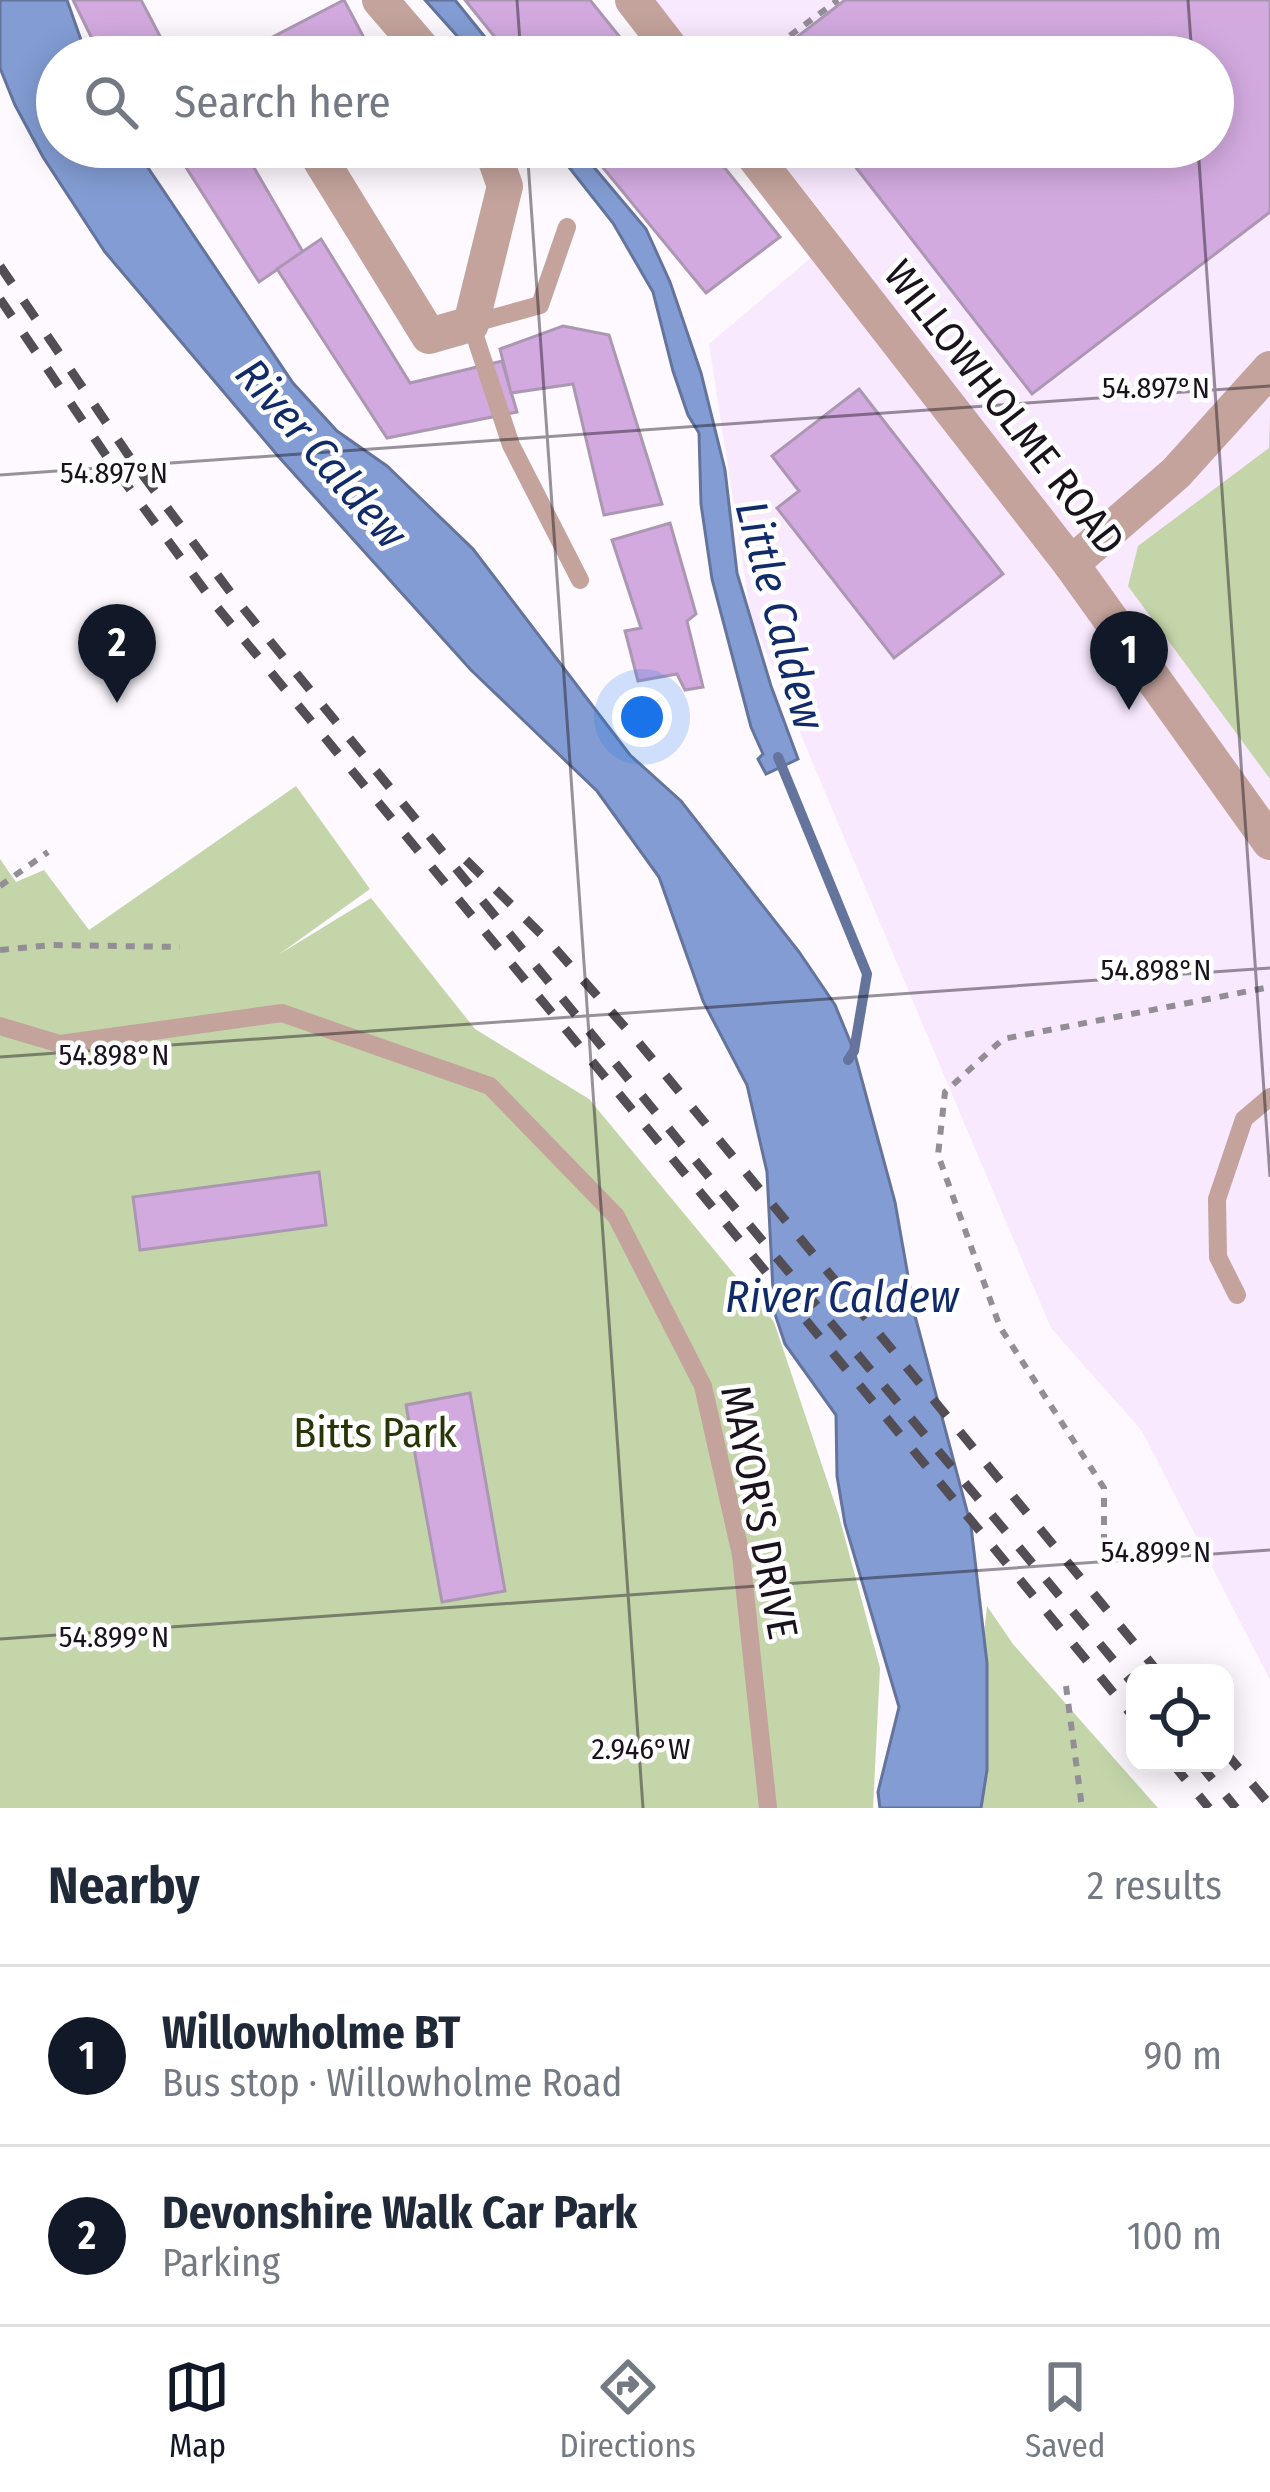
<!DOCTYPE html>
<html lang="en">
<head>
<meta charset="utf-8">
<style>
  body { margin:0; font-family:"Fira Sans Condensed",sans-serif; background:#f2f2f3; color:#1f2937 }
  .controls { position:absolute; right:36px; bottom:36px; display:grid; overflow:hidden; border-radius:24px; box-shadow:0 6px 30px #0003 }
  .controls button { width:108px; height:108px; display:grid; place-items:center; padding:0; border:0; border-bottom:3px solid #e0e1e3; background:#fff; color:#1f2937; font:60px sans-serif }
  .you { position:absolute; left:642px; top:717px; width:42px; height:42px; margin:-30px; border:9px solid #fff; border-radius:50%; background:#1a73e8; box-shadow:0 0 0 18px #1a73e833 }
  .badge { display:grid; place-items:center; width:78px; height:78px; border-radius:50%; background:#111827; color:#fff; font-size:39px; font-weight:700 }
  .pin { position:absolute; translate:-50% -99px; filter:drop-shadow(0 3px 6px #0008) }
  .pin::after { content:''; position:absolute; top:63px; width:42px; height:36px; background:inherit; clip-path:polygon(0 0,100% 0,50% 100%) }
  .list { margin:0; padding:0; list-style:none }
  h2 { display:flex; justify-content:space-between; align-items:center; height:156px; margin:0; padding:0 48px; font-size:51px }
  h2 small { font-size:39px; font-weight:400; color:#747a83 }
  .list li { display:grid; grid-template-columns:78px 1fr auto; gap:36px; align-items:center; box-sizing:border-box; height:180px; padding:0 48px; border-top:3px solid #e0e1e3 }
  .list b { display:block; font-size:45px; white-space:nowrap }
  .list p { margin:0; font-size:39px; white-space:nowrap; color:#747a83 }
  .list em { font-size:39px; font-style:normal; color:#747a83 }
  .icon { flex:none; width:66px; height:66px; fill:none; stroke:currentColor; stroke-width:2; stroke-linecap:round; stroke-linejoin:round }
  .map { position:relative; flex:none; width:1270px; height:1808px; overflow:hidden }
  .search { position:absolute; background:#fff; box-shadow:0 6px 30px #0003; left:36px; right:36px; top:36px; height:132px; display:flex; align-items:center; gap:30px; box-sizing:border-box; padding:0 42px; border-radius:66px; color:#747a83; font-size:45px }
  .sheet { height:516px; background:#fff }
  nav { display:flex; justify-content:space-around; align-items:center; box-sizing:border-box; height:168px; border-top:3px solid #e0e1e3; background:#fff; font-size:33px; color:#747a83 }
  nav a { display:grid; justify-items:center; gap:6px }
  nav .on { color:#111827 }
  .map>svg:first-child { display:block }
  .built { fill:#f9e9ff }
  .green { fill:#c3d5a9 }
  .water { fill:#839dd4; stroke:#64749d; stroke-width:3 }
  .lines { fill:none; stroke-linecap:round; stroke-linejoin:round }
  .stream { stroke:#64749d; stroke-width:10 }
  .building { fill:#d3aae0; stroke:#ac97b3; stroke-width:3 }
  .path { stroke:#938e96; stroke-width:6; stroke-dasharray:9 9; stroke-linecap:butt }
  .service { stroke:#c3a39c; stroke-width:18 }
  .minor { stroke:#c3a39c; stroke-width:36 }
  .rail { stroke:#534d56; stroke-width:9; stroke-dasharray:21 21; stroke-linecap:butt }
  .ticks { fill:none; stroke:#1a131d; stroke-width:3; stroke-opacity:0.45 }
  .labels { text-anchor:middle; stroke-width:9; stroke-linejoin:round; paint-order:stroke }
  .street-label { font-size:42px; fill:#1a131d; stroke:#fff }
  .park-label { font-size:42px; fill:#273507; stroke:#fff }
  .water-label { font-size:45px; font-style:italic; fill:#112a6a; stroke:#fff }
  .ticks-label { font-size:30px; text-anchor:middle; fill:#1a131d; stroke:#fff; stroke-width:9; stroke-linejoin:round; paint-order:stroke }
</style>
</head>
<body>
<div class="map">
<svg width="1270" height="1808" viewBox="0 0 1270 1808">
  <rect width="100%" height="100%" fill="#fdf9ff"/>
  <!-- built -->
  <path class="built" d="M652,0H1270V1680L1142,1431L1051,1328L965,1125L751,616L709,344L839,234L769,147H1213V57H697Z"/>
  <!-- green -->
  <g class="green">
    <path d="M1270,416V779L1128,586L1138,546L1269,448Z"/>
    <path d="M296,786L370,889L278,955L371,898L475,1029L589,1099L774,1322L839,1516L880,1668L873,1808H0V859L16,882L44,870L89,930Z"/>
    <path d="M987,1606L1013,1644L1158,1808H980L977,1702Z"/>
  </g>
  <!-- water -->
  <g class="water">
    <path d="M0,0H67L87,57H57V147H134L293,383L337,431L387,466L473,549L630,755L681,801L799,952L835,1005L854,1051L895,1202L915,1316L971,1526L987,1663V1770L981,1808H880L878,1792L899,1707L845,1524L837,1476L836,1415L785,1344L774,1311L767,1172L747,1085L703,1001L659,877L597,791L471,670L278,456L105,252L43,157L15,105L0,68Z"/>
    <path d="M425,0H455L501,57H476Z"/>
    <path d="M553,147H577L646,229L670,282L701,373L725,470L737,573L771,686L798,759L766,774L758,759L763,754L751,727L712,579L701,504L699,433L688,415L673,371L653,292L613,223Z"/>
  </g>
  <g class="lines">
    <!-- stream -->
    <path class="stream" d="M778,757L867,974L854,1051L848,1060"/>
  </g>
  <!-- building -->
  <g class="building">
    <path d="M73,0H141L171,57H101Z"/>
    <path d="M344,0L371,51L359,57H234Z"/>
    <path d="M465,0H590L636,57H511Z"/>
    <path d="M845,0H1270V212L1032,394L840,147H1213V57H771Z"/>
    <path d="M173,147H242L303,252L259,282Z"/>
    <path d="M586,147H708L780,237L706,293Z"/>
    <path d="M321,239L410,383L502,361L517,412L387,438L277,269Z"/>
    <path d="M563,326L609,335L662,504L604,515L573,384L511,393L500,349Z"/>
    <path d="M859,389L1003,574L894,658L777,508L799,491L772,456Z"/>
    <path d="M670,523L696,614L687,621L703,687L685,690L677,674L638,681L625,631L641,628L612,540Z"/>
    <path d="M319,1172L326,1225L140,1250L133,1197Z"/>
    <path d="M470,1393L505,1591L442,1602L406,1405Z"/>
  </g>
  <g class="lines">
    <!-- path -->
    <g class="path">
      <path d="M761,57L838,0"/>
      <path d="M0,886L48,852"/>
      <path d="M0,950L52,945L180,947"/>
      <path d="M1104,1543V1488L1000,1327L938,1155L945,1092L1003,1039L1270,987"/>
      <path d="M1066,1686L1082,1808"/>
    </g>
    <!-- service -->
    <g class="service">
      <path d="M567,227L540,305L471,324L511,445L580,580"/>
      <path d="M0,1026L60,1044L282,1013L490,1086L616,1216L703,1386L741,1555L768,1808"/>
      <path d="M1237,1295L1218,1257L1217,1199L1244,1119L1270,1097"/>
    </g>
    <!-- minor -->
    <g class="minor">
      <path d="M380,0L429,57"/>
      <path d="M633,0L677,57"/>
      <path d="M747,147L1071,564L1270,842"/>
      <path d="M320,159L429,336L471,324L505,186L491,147"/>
      <path d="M1071,564L1176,473L1270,369"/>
    </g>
    <!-- rail -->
    <g class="rail">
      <path d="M0,266L133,462L234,597L679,1141L1135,1686"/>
      <path d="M0,299L118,473L217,607L1135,1719"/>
      <path d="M466,860L553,946L639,1043L1159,1673"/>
      <path d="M1225,1752L1270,1805"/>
      <path d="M1172,1763L1209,1808"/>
      <path d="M1199,1763L1236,1808"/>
    </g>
  </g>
  <!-- ticks -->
  <path class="ticks" d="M517,0L521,57M1188,0L1192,57M527,147L643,1808M1198,147L1270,1177M0,475L1270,386M0,1057L1270,968M0,1639L1270,1550"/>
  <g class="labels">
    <!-- street labels -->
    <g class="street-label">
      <text transform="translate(1005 407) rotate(52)" y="15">WILLOWHOLME ROAD</text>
      <text transform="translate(760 1512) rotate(79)" y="15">MAYOR'S DRIVE</text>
    </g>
    <!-- park labels -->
    <g class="park-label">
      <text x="375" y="1447">Bitts Park</text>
    </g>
    <!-- water labels -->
    <g class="water-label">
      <text transform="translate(322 453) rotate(49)" y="16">River Caldew</text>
      <text transform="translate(781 615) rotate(75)" y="16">Little Caldew</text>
      <text x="842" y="1312">River Caldew</text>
    </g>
  </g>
  <g class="ticks-label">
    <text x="1156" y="398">54.897°N</text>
    <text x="114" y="483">54.897°N</text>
    <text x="1156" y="980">54.898°N</text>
    <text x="114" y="1065">54.898°N</text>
    <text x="1156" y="1562">54.899°N</text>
    <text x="114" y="1647">54.899°N</text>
    <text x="641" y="1759">2.946°W</text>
  </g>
</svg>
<div class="controls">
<button><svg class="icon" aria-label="locate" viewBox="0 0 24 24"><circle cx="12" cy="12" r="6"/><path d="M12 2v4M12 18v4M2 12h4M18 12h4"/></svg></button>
</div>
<div class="you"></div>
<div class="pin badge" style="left:1129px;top:710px">1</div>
<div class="pin badge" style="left:117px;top:703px">2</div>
<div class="search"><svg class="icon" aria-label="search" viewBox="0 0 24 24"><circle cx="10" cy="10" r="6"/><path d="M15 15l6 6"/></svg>Search here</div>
</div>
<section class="sheet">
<h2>Nearby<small>2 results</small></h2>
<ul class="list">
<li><span class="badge">1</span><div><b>Willowholme BT</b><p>Bus stop · Willowholme Road</p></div><em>90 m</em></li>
<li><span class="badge">2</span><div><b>Devonshire Walk Car Park</b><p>Parking</p></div><em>100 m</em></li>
</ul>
</section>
<nav>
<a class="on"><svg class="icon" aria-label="map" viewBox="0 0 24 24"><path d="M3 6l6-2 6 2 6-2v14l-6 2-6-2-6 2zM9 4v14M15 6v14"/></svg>Map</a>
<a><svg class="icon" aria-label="directions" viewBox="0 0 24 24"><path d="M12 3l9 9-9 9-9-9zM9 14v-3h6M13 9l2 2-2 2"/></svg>Directions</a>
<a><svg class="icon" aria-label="saved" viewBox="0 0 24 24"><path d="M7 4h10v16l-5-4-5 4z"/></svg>Saved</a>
</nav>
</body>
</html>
